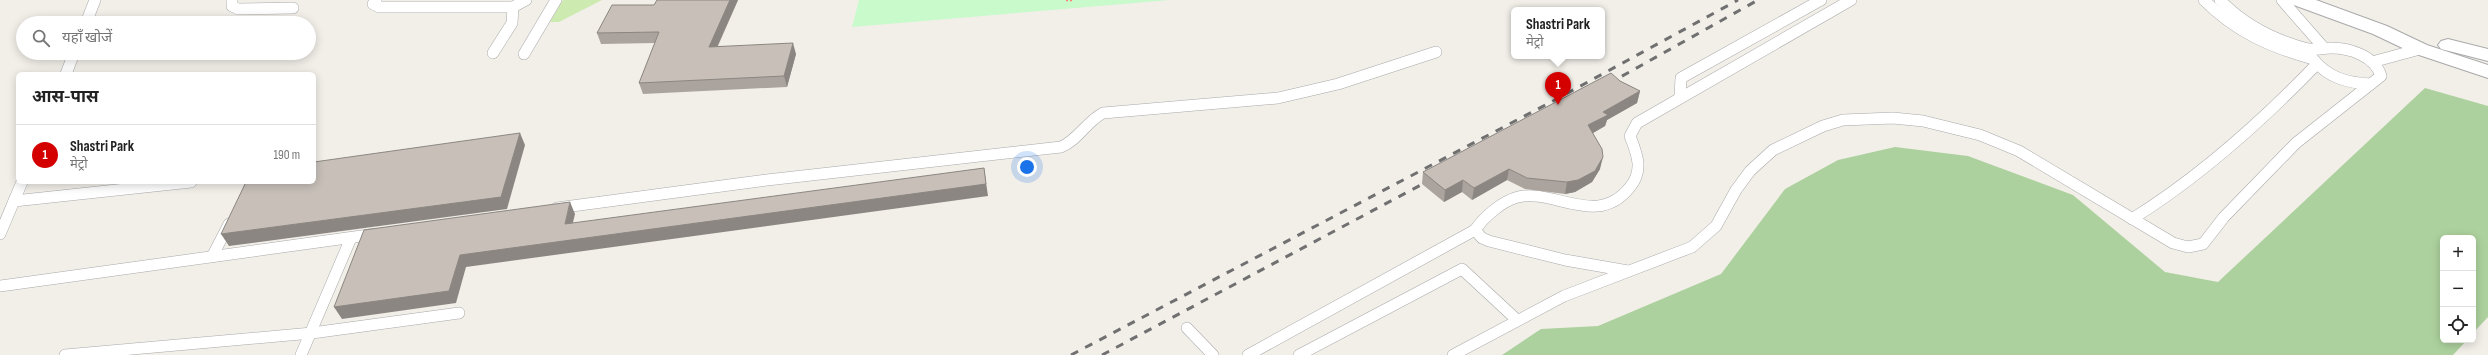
<!DOCTYPE html>
<html lang="hi">
<head>
<meta charset="utf-8">
<style>
  body { margin:0; font-family:"Sofia Sans Condensed","Noto Sans Devanagari",sans-serif; background:#f2f2f2; color:#222 }
  .controls { position:absolute; right:12px; bottom:12px; display:grid; overflow:hidden; border-radius:6px; box-shadow:0 2px 10px #0003 }
  .controls button { width:36px; height:36px; display:grid; place-items:center; padding:0; border:0; border-bottom:1px solid #e0e0e0; background:#fff; color:#222; font:20px sans-serif }
  .you { position:absolute; left:1027px; top:167px; width:14px; height:14px; margin:-10px; border:3px solid #fff; border-radius:50%; background:#1a73e8; box-shadow:0 0 0 6px #1a73e833 }
  .badge { display:grid; place-items:center; width:26px; height:26px; border-radius:50%; background:#d40000; color:#fff; font-size:13px; font-weight:700 }
  .pin { position:absolute; translate:-50% -33px; filter:drop-shadow(0 1px 2px #0008) }
  .pin::after { content:''; position:absolute; top:21px; width:14px; height:12px; background:inherit; clip-path:polygon(0 0,100% 0,50% 100%) }
  .popup { position:absolute; left:1511px; top:7px; width:94px; height:52px; box-sizing:border-box; display:grid; place-content:center; border-radius:6px; background:#fff; filter:drop-shadow(0 1px 3px #0005); font-size:13px; white-space:nowrap; color:#767676 }
  .popup b { font-size:15px; color:#222 }
  .popup::after { content:''; position:absolute; left:50%; top:100%; margin-left:-8px; border:8px solid transparent; border-top-color:#fff }
  .list { margin:0; padding:0; list-style:none }
  h2 { display:flex; justify-content:space-between; align-items:center; height:52px; margin:0; padding:0 16px; font-size:17px }
  h2 small { font-size:13px; font-weight:400; color:#767676 }
  .list li { display:grid; grid-template-columns:26px 1fr auto; gap:12px; align-items:center; box-sizing:border-box; height:60px; padding:0 16px; border-top:1px solid #e0e0e0 }
  .list b { display:block; font-size:15px; white-space:nowrap }
  .list p { margin:0; font-size:13px; white-space:nowrap; color:#767676 }
  .list em { font-size:13px; font-style:normal; color:#767676 }
  .icon { flex:none; width:22px; height:22px; fill:none; stroke:currentColor; stroke-width:2; stroke-linecap:round; stroke-linejoin:round }
  .map { position:relative; flex:none; width:2488px; height:355px; overflow:hidden }
  .search { position:absolute; background:#fff; box-shadow:0 2px 10px #0003; left:16px; top:16px; width:300px; height:44px; display:flex; align-items:center; gap:10px; box-sizing:border-box; padding:0 14px; border-radius:22px; color:#767676; font-size:15px }
  .panel { position:absolute; background:#fff; box-shadow:0 2px 10px #0003; left:16px; top:72px; width:300px; height:112px; border-radius:6px }
  .map>svg:first-child { display:block }
  .grass { fill:#cdebb0 }
  .forest { fill:#add19e }
  .park { fill:#c8facc }
  .lines { fill:none; stroke-linecap:round; stroke-linejoin:round }
  .service-casing { stroke:#a9a9a9; stroke-width:12 }
  .tertiary-casing { stroke:#a9a9a9; stroke-width:2 }
  .path { stroke:#fa8072; stroke-width:2.5; stroke-dasharray:2 2; stroke-linecap:butt }
  .service { stroke:#fff; stroke-width:11 }
  .tertiary { fill:#fff; fill-rule:evenodd }
  .rail { stroke:#707070; stroke-width:3; stroke-dasharray:8 8; stroke-linecap:butt }
  .wall { fill:#aba49e }
  .shaded-wall { fill:#8b8681 }
  .building { fill:#c7bfb8; stroke:#8b8681 }
</style>
</head>
<body>
<div class="map">
<svg width="2488" height="355" viewBox="0 0 2488 355">
  <rect width="100%" height="100%" fill="#f2efe9"/>
  <!-- grass -->
  <path class="grass" d="M563,0H602L559,22H550Z"/>
  <!-- forest -->
  <path class="forest" d="M2425,88L2488,106V317L2473,333V238H2443V340H2467L2453,355H1502L1541,329L1598,326L1721,274L1785,189L1838,160L1895,147L1968,156L2073,195L2165,272L2218,282Z"/>
  <!-- park -->
  <path class="park" d="M859,0H1170L852,27Z"/>
  <g class="lines">
    <defs>
      <g id="service">
        <path d="M232,0V6L238,9L293,8"/>
        <path d="M376,0L373,4L379,7H513L526,0"/>
        <path d="M2204,0C2236,32 2270,47 2313,59"/>
        <path d="M2282,0L2324,48"/>
        <path d="M86,23L95,0"/>
        <path d="M493,53L512,23L513,7"/>
        <path d="M524,54L556,0"/>
        <path d="M2313,59C2328,78 2348,83 2371,84"/>
        <path d="M2372,62L2420,49"/>
        <path d="M66,74L74,53"/>
        <path d="M1680,96L1681,78L1821,0"/>
        <path d="M14,201L191,182"/>
        <path d="M557,208L767,180L1061,147C1078,140 1086,122 1103,113L1278,98L1338,84L1436,52"/>
        <path d="M2132,219C2201,176 2260,123 2316,65"/>
        <path d="M0,234L22,182"/>
        <path d="M213,255L229,224"/>
        <path d="M1628,271L1565,260L1489,241L1482,238L1475,230C1484,217 1502,201 1518,197C1554,188 1597,229 1630,187C1644,170 1637,154 1630,136L1637,123L1851,0"/>
        <path d="M0,286L376,234"/>
        <path d="M1187,328L1213,355"/>
        <path d="M65,355L312,333L459,313"/>
        <path d="M301,355L351,238"/>
        <path d="M1248,355L1475,230"/>
        <path d="M1299,355L1462,269L1517,320"/>
        <path d="M1453,355L1564,296L1692,247L1716,226L1736,190L1750,171L1773,150L1823,126L1843,120L1893,118L1923,121L1980,135L2019,151L2173,243L2188,247L2203,244L2224,217L2296,143L2381,76C2375,56 2350,48 2331,48C2321,48 2314,51 2304,48C2272,39 2243,24 2220,0"/>
      </g>
      <g id="tertiary">
        <path d="M2289,0H2316L2387,26L2427,45L2488,65V78L2413,53L2373,34L2291,4Z"/>
        <path d="M2448,39L2488,49V61L2441,49L2438,45L2441,41Z"/>
      </g>
    </defs>
    <!-- service casing -->
    <use href="#service" class="service-casing"/>
    <!-- tertiary casing -->
    <use href="#tertiary" class="tertiary-casing"/>
    <!-- path -->
    <path class="path" d="M1066,0H1073"/>
    <!-- service -->
    <use href="#service" class="service"/>
    <!-- tertiary -->
    <use href="#tertiary" class="tertiary"/>
    <!-- rail -->
    <g class="rail">
      <path d="M1608,84L1758,0"/>
      <path d="M1071,355L1553,101L1738,0"/>
      <path d="M1102,355L1432,179"/>
    </g>
  </g>
  <!-- wall -->
  <g class="wall">
    <path d="M738,0L718,46L796,54L787,87L643,94L639,83L655,43L601,44L597,33L654,5Z"/>
    <path d="M1620,81L1640,91L1637,103L1607,120L1605,126L1593,133L1600,169L1592,182L1575,192L1565,194L1525,189L1507,180L1472,200L1462,192L1444,202L1422,184L1423,172Z"/>
  </g>
  <!-- shaded-wall -->
  <g class="shaded-wall">
    <path d="M730,0H738L712,58L709,47Z"/>
    <path d="M793,43L796,54L787,87L784,76Z"/>
    <path d="M1640,91L1637,103L1607,120L1605,126L1586,137L1588,125L1603,112Z"/>
    <path d="M520,133L525,145L507,209L229,246L221,234Z"/>
    <path d="M1603,157L1600,169L1592,182L1575,192L1565,194L1567,182Z"/>
    <path d="M984,168L988,196L466,267L456,303L342,319L334,307L460,255Z"/>
    <path d="M1509,169L1507,180L1472,200L1474,188Z"/>
    <path d="M1463,180L1462,192L1444,202L1445,190Z"/>
    <path d="M570,202L575,214L570,235L565,224Z"/>
  </g>
  <!-- building -->
  <g class="building">
    <path d="M657,0H730L709,47L793,43L784,76L639,83L659,32L597,33L612,5H654Z"/>
    <path d="M1611,73L1620,81L1640,91L1603,112L1608,115L1588,125L1602,149L1603,157L1595,171L1578,180L1567,182L1527,178L1509,169L1474,188L1463,180L1445,190L1423,172Z"/>
    <path d="M520,133L501,197L221,234L246,182H314V162Z"/>
    <path d="M984,168L986,184L460,255L449,291L334,307L364,230L570,202L565,224Z"/>
  </g>
</svg>
<div class="controls">
<button>+</button>
<button>−</button>
<button><svg class="icon" aria-label="locate" viewBox="0 0 24 24"><circle cx="12" cy="12" r="6"/><path d="M12 2v4M12 18v4M2 12h4M18 12h4"/></svg></button>
</div>
<div class="you"></div>
<div class="pin badge" style="left:1558px;top:105px">1</div>
<div class="popup"><b>Shastri Park</b>मेट्रो</div>
<div class="search"><svg class="icon" aria-label="search" viewBox="0 0 24 24"><circle cx="10" cy="10" r="6"/><path d="M15 15l6 6"/></svg>यहाँ खोजें</div>
<section class="panel">
<h2>आस-पास<small></small></h2>
<ul class="list">
<li><span class="badge">1</span><div><b>Shastri Park</b><p>मेट्रो</p></div><em>190 m</em></li>
</ul>
</section>
</div>
</body>
</html>
